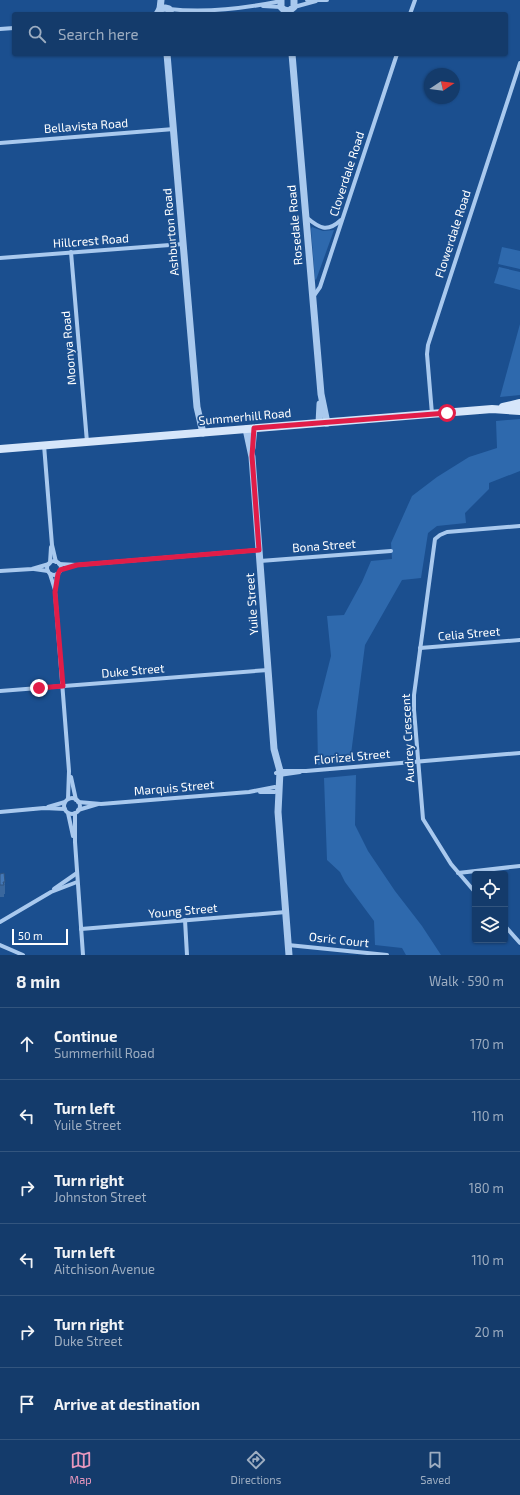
<!DOCTYPE html>
<html lang="en">
<head>
<meta charset="utf-8">
<style>
  body { margin:0; font-family:"Exo 2",sans-serif; background:#214673; color:#f1f3f6 }
  .controls { position:absolute; right:12px; bottom:12px; display:grid; overflow:hidden; border-radius:4px; box-shadow:0 1px 3px #0004 }
  .controls button { width:36px; height:36px; display:grid; place-items:center; padding:0; border:0; border-bottom:1px solid #33557e; background:#143b6b; color:#f1f3f6; font:20px sans-serif }
  .compass { position:absolute; left:424px; top:68px; width:36px; height:36px; border-radius:50%; background:#143b6b; box-shadow:0 1px 3px #0004; rotate:77deg }
  .scale { position:absolute; left:12px; bottom:10px; width:56px; box-sizing:border-box; padding-left:4px; border:2px solid #fff; border-top:0; font-size:11px; line-height:14px; white-space:nowrap; color:#fff; -webkit-text-stroke:3px #1b4f8f; paint-order:stroke }
  .stop { position:absolute; width:12px; height:12px; margin:-9px; border:3px solid #e11d48; border-radius:50%; background:#fff }
  .stop.end { background:#e11d48; border-color:#fff; box-shadow:0 1px 4px #0008 }
  .list { margin:0; padding:0; list-style:none }
  h2 { display:flex; justify-content:space-between; align-items:center; height:52px; margin:0; padding:0 16px; font-size:17px }
  h2 small { font-size:13px; font-weight:400; color:#9dadc1 }
  .list li { display:grid; grid-template-columns:26px 1fr auto; gap:12px; align-items:center; box-sizing:border-box; height:72px; padding:0 16px; border-top:1px solid #33557e }
  .list b { display:block; font-size:15px; white-space:nowrap }
  .list p { margin:0; font-size:13px; white-space:nowrap; color:#9dadc1 }
  .list em { font-size:13px; font-style:normal; color:#9dadc1 }
  .icon { flex:none; width:22px; height:22px; fill:none; stroke:currentColor; stroke-width:2; stroke-linecap:round; stroke-linejoin:round }
  .map { position:relative; flex:none; width:520px; height:955px; overflow:hidden }
  .search { position:absolute; background:#143b6b; box-shadow:0 1px 3px #0004; left:12px; right:12px; top:12px; height:44px; display:flex; align-items:center; gap:10px; box-sizing:border-box; padding:0 14px; border-radius:4px; color:#9dadc1; font-size:15px }
  .sheet { height:484px; background:#143b6b }
  nav { display:flex; justify-content:space-around; align-items:center; box-sizing:border-box; height:56px; border-top:1px solid #33557e; background:#143b6b; font-size:11px; color:#9dadc1 }
  nav a { display:grid; justify-items:center; gap:2px }
  nav .on { color:#e797bd }
  .map>svg:first-child { display:block }
  .green { fill:#2e69ad }
  .lines { fill:none; stroke-linecap:round; stroke-linejoin:round }
  .minor { stroke:#a9c9ee; stroke-width:4 }
  .tertiary { stroke:#a9c9ee; stroke-width:7 }
  .secondary { stroke:#d6e6fa; stroke-width:8 }
  .wall { fill:#3a679d }
  .building { fill:#4478b7; stroke:#305480 }
  .route { stroke:#e11d48; stroke-width:5 }
  .labels { text-anchor:middle; stroke-width:3.5; stroke-linejoin:round; paint-order:stroke }
  .street-label { font-size:12px; fill:#fff; stroke:#1b4f8f }
</style>
</head>
<body>
<div class="map">
<svg width="520" height="955" viewBox="0 0 520 955">
  <rect width="100%" height="100%" fill="#1b4f8f"/>
  <!-- green -->
  <g class="green">
    <path d="M312,227L323,231L334,230L316,280L315,279L311,229Z"/>
    <path d="M502,247L520,251V269L498,264Z"/>
    <path d="M499,267L520,272V290L494,283Z"/>
    <path d="M520,324V395L500,397Z"/>
    <path d="M520,419V471L489,483V489L465,513L466,523L437,526L428,533L421,578L402,580L365,645L350,762L318,765L317,711L331,656L327,616L344,615L362,582L371,561L392,559L391,543L412,496L437,477L469,457L497,448L496,421Z"/>
    <path d="M356,775L355,825L368,851L395,891L422,926L441,955H406L402,948L375,945L374,921L345,882L340,872L327,860L324,778Z"/>
  </g>
  <g class="lines">
    <!-- minor -->
    <g class="minor">
      <path d="M307,0H327"/>
      <path d="M263,6L281,7"/>
      <path d="M294,7L316,1"/>
      <path d="M169,9C204,13 247,8 281,1"/>
      <path d="M410,14L415,0"/>
      <path d="M0,29L14,28"/>
      <path d="M0,143L174,129"/>
      <path d="M306,217C319,228 327,233 341,220"/>
      <path d="M71,252L87,442"/>
      <path d="M0,258L183,244"/>
      <path d="M313,297L320,287L397,54"/>
      <path d="M432,414L427,354L428,345L520,63"/>
      <path d="M44,445L52,545L56,562"/>
      <path d="M260,561L391,551"/>
      <circle cx="54" cy="568" r="7"/>
      <path d="M50,563L51,547"/>
      <path d="M59,564L77,565L259,550"/>
      <path d="M34,569L48,571"/>
      <path d="M0,571L32,569L49,564"/>
      <path d="M50,574L55,590"/>
      <path d="M57,574L55,592L69,771L68,799"/>
      <path d="M420,648L520,640"/>
      <path d="M0,691L268,670"/>
      <path d="M276,773L280,771H306L520,753"/>
      <path d="M279,775L300,772"/>
      <path d="M71,777L76,800"/>
      <path d="M260,792H275L279,789"/>
      <circle cx="72" cy="806" r="8"/>
      <path d="M78,802L101,804L249,792L275,787L279,789"/>
      <path d="M48,807L65,802"/>
      <path d="M78,810L98,804"/>
      <path d="M0,812L44,808L65,809"/>
      <path d="M68,813L73,836"/>
      <path d="M75,813V842L83,955"/>
      <path d="M458,873L520,866"/>
      <path d="M54,889L77,873"/>
      <path d="M475,892L451,864L423,819L414,710V695L435,539L440,535L447,532L520,526"/>
      <path d="M185,920L187,955"/>
      <path d="M0,922L51,892L77,882"/>
      <path d="M505,926L520,943"/>
      <path d="M81,929L286,912"/>
      <path d="M0,945L23,955"/>
      <path d="M288,945L387,955"/>
    </g>
    <!-- tertiary -->
    <g class="tertiary">
      <path d="M281,0V7L284,10L289,11L294,7V0"/>
      <path d="M160,9L161,0"/>
      <path d="M157,14L160,9L165,8L169,9L171,14"/>
      <path d="M167,54L197,407L203,433"/>
      <path d="M292,54L321,394L327,423"/>
      <path d="M319,423L320,404"/>
      <path d="M246,429L252,457L274,749L280,771L278,812L289,955"/>
      <path d="M252,448L254,428"/>
    </g>
    <!-- secondary -->
    <g class="secondary">
      <path d="M503,407L520,403"/>
      <path d="M0,449L492,409L520,411"/>
    </g>
  </g>
  <!-- wall -->
  <path class="wall" d="M0,874L5,882V894H4V897H0V907Z"/>
  <!-- building -->
  <path class="building" d="M4,873L5,882H3L4,885H0V874Z"/>
  <g class="lines">
    <!-- route -->
    <path class="route" d="M39,688L63,686L55,592L58,574L60,570L77,565L259,550L252,456L254,428L447,413"/>
  </g>
  <g class="labels">
    <!-- street labels -->
    <g class="street-label">
      <text transform="translate(86 126) rotate(-4)" y="4">Bellavista Road</text>
      <text transform="translate(347 174) rotate(-72)" y="4">Cloverdale Road</text>
      <text transform="translate(295 225) rotate(-95)" y="4">Rosedale Road</text>
      <text transform="translate(171 232) rotate(-95)" y="4">Ashburton Road</text>
      <text transform="translate(453 234) rotate(-72)" y="4">Flowerdale Road</text>
      <text transform="translate(91 241) rotate(-4)" y="4">Hillcrest Road</text>
      <text transform="translate(69 348) rotate(-95)" y="4">Moonya Road</text>
      <text transform="translate(245 417) rotate(-5)" y="4">Summerhill Road</text>
      <text transform="translate(324 546) rotate(-4)" y="4">Bona Street</text>
      <text transform="translate(252 604) rotate(-94)" y="4">Yuile Street</text>
      <text transform="translate(469 634) rotate(-5)" y="4">Celia Street</text>
      <text transform="translate(133 671) rotate(-5)" y="4">Duke Street</text>
      <text transform="translate(408 738) rotate(-93)" y="4">Audrey Crescent</text>
      <text transform="translate(352 757) rotate(-5)" y="4">Florizel Street</text>
      <text transform="translate(174 788) rotate(-5)" y="4">Marquis Street</text>
      <text transform="translate(183 911) rotate(-5)" y="4">Young Street</text>
      <text transform="translate(339 940) rotate(6)" y="4">Osric Court</text>
    </g>
  </g>
</svg>
<div class="controls">
<button><svg class="icon" aria-label="locate" viewBox="0 0 24 24"><circle cx="12" cy="12" r="6"/><path d="M12 2v4M12 18v4M2 12h4M18 12h4"/></svg></button>
<button><svg class="icon" aria-label="layers" viewBox="0 0 24 24"><path d="M12 4l9 5-9 5-9-5zM3 14l9 5 9-5"/></svg></button>
</div>
<svg class="compass" viewBox="-18 -18 36 36"><path d="M0-13l5 13h-10z" fill="#e53935"/><path d="M0 13l5-13h-10z" fill="#9dadc1"/></svg>
<div class="scale">50 m</div>
<div class="stop" style="left:447px;top:413px"></div>
<div class="stop end" style="left:39px;top:688px"></div>
<div class="search"><svg class="icon" aria-label="search" viewBox="0 0 24 24"><circle cx="10" cy="10" r="6"/><path d="M15 15l6 6"/></svg>Search here</div>
</div>
<section class="sheet">
<h2>8 min<small>Walk · 590 m</small></h2>
<ul class="list">
<li><svg class="icon" aria-label="ahead" viewBox="0 0 24 24"><path d="M12 20V5M6 11l6-6 6 6"/></svg><div><b>Continue</b><p>Summerhill Road</p></div><em>170 m</em></li>
<li><svg class="icon" aria-label="left" viewBox="0 0 24 24"><path d="M17 20v-9H6M10 6l-5 5 5 5"/></svg><div><b>Turn left</b><p>Yuile Street</p></div><em>110 m</em></li>
<li><svg class="icon" aria-label="right" viewBox="0 0 24 24"><path d="M7 20v-9h11M14 6l5 5-5 5"/></svg><div><b>Turn right</b><p>Johnston Street</p></div><em>180 m</em></li>
<li><svg class="icon" aria-label="left" viewBox="0 0 24 24"><path d="M17 20v-9H6M10 6l-5 5 5 5"/></svg><div><b>Turn left</b><p>Aitchison Avenue</p></div><em>110 m</em></li>
<li><svg class="icon" aria-label="right" viewBox="0 0 24 24"><path d="M7 20v-9h11M14 6l5 5-5 5"/></svg><div><b>Turn right</b><p>Duke Street</p></div><em>20 m</em></li>
<li><svg class="icon" aria-label="arrive" viewBox="0 0 24 24"><path d="M6 21V4h12l-3 4 3 4H6"/></svg><div><b>Arrive at destination</b></div></li>
</ul>
</section>
<nav>
<a class="on"><svg class="icon" aria-label="map" viewBox="0 0 24 24"><path d="M3 6l6-2 6 2 6-2v14l-6 2-6-2-6 2zM9 4v14M15 6v14"/></svg>Map</a>
<a><svg class="icon" aria-label="directions" viewBox="0 0 24 24"><path d="M12 3l9 9-9 9-9-9zM9 14v-3h6M13 9l2 2-2 2"/></svg>Directions</a>
<a><svg class="icon" aria-label="saved" viewBox="0 0 24 24"><path d="M7 4h10v16l-5-4-5 4z"/></svg>Saved</a>
</nav>
</body>
</html>
